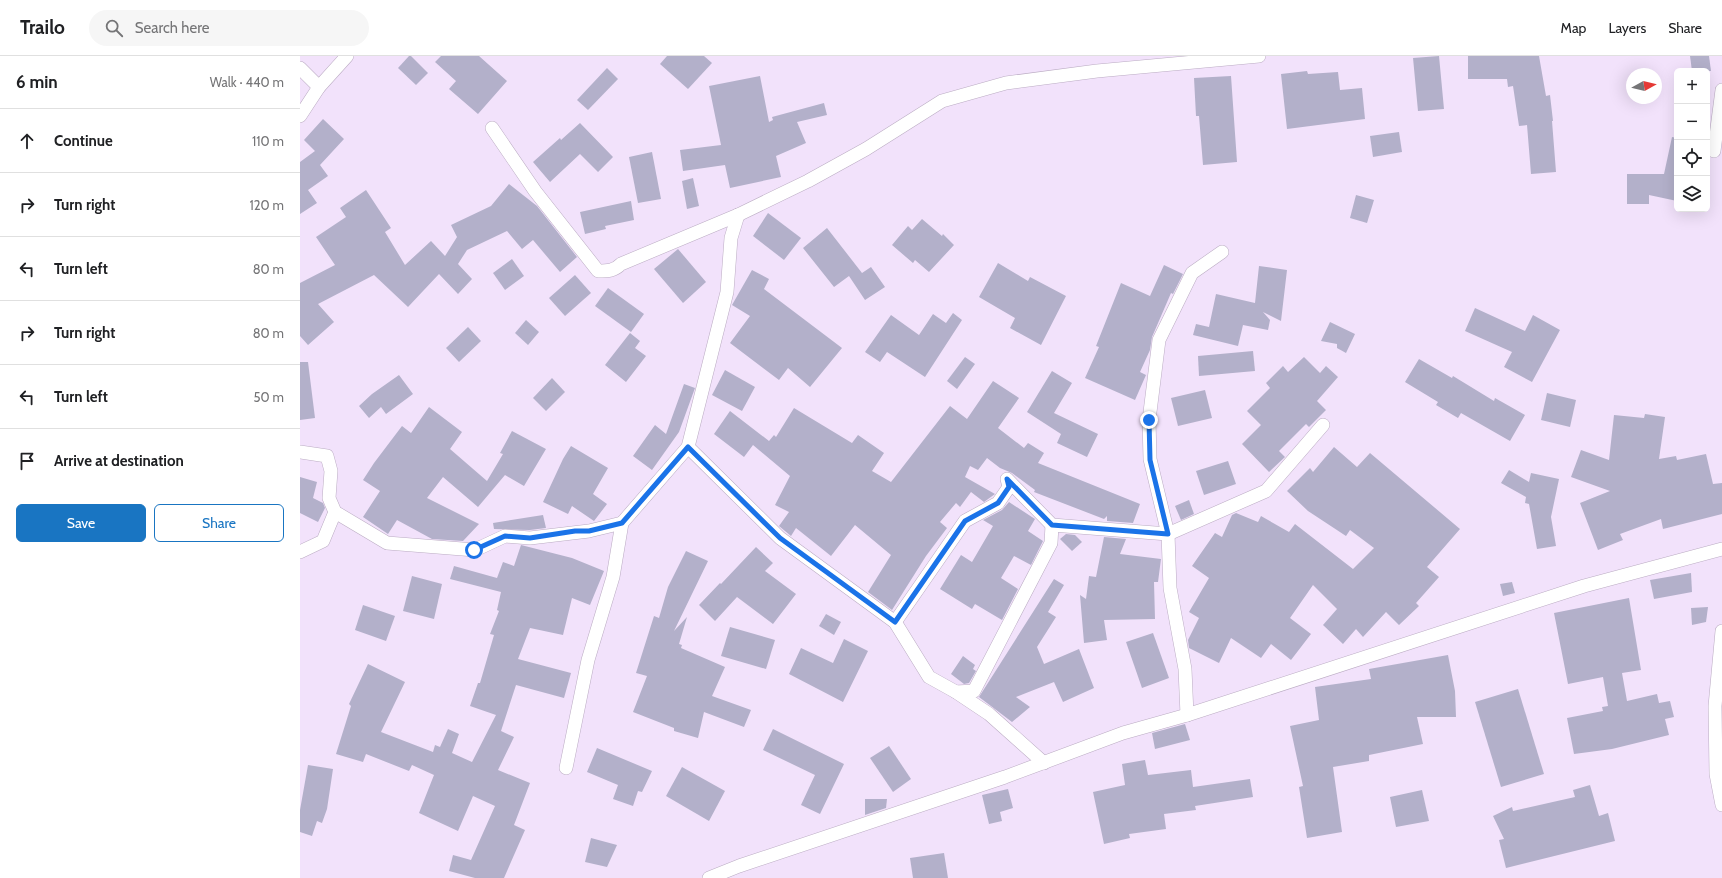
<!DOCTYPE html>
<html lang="en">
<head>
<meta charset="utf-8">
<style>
  body { margin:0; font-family:Cabin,sans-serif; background:#f6f6f6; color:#202124 }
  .controls { position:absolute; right:12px; top:12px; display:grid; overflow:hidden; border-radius:6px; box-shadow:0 4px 16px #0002 }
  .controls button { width:36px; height:36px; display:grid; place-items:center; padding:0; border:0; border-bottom:1px solid #e0e0e0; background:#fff; color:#202124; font:20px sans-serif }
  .compass { position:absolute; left:1326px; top:12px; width:36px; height:36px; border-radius:50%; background:#fff; box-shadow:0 4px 16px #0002; rotate:82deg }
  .stop { position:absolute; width:12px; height:12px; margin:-9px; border:3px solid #1a73e8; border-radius:50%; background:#fff }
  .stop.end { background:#1a73e8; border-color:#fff; box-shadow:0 1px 4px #0008 }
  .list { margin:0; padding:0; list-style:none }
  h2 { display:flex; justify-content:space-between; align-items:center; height:52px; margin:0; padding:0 16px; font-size:17px }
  h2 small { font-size:13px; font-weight:400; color:#757577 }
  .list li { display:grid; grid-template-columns:26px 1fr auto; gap:12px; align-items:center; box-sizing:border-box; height:64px; padding:0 16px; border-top:1px solid #e0e0e0 }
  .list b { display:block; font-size:15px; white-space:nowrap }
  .list em { font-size:13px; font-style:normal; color:#757577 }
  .actions { display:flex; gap:8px; padding:12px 16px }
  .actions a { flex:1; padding:9px 0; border:1px solid #1975c2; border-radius:6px; text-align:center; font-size:14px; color:#1975c2 }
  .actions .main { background:#1975c2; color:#fff }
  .icon { flex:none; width:22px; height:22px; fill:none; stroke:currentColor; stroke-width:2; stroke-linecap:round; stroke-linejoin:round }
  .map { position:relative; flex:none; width:1422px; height:822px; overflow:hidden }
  header { display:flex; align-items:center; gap:24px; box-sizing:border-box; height:56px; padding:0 20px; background:#fff; border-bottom:1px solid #e0e0e0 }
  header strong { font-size:19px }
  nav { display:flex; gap:22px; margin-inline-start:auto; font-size:14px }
  .search { width:280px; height:36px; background:#f6f6f6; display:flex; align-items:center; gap:10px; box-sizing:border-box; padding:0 14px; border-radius:22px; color:#757577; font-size:15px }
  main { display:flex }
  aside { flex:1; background:#fff }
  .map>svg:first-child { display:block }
  .building { fill:#b3b0ca }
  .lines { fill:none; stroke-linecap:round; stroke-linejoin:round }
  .minor-casing { stroke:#bbacc3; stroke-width:14 }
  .minor { stroke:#fff; stroke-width:13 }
  .route { stroke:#1a73e8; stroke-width:5 }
</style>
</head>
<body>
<header>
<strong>Trailo</strong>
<div class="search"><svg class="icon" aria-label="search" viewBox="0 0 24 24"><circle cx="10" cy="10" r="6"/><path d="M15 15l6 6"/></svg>Search here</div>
<nav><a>Map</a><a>Layers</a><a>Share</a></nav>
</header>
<main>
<aside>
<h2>6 min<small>Walk · 440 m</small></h2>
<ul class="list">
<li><svg class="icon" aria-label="ahead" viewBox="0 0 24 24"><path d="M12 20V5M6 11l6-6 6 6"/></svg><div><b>Continue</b></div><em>110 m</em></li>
<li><svg class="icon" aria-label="right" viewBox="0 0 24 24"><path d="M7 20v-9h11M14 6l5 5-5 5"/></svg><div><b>Turn right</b></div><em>120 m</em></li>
<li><svg class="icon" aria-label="left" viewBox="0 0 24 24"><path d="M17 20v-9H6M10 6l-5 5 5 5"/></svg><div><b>Turn left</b></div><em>80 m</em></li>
<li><svg class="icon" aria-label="right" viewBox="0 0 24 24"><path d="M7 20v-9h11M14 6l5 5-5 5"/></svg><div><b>Turn right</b></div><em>80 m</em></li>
<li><svg class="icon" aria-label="left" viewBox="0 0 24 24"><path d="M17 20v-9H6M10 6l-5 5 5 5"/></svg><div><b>Turn left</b></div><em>50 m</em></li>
<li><svg class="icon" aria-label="arrive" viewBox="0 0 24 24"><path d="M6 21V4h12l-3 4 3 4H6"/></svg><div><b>Arrive at destination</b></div></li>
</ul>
<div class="actions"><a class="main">Save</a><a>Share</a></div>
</aside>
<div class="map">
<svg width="1422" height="822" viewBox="0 0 1422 822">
  <rect width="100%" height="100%" fill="#f2e2fb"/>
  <!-- building -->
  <g class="building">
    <path d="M109,0H111L128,17L116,29L98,12Z"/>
    <path d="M141,0H179L207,25L178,58L149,33L156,25L135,6Z"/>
    <path d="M367,0H404L412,7L388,33L360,8Z"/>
    <path d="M1139,0L1144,53L1118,55L1113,2Z"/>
    <path d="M1168,0H1239L1246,40L1250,39L1253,65H1252L1256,116L1231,118L1227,69L1219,70L1213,30L1208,31L1207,23H1168Z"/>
    <path d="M1390,0H1409L1411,15H1392Z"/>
    <path d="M307,12L318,23L288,54L277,44Z"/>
    <path d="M1007,15L1008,18L1038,16L1040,34L1062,32L1065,63L987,73L981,18Z"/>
    <path d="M460,20L469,66L473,64L472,61L524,47L527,59L497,66L506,87L476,100L481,121L430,132L425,109L383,115L380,94L421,89L409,30Z"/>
    <path d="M931,20L937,106L903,109L899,60H896L894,22Z"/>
    <path d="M23,63L44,83L20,109L28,120L8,134L17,147L0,158V106L15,95L4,84Z"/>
    <path d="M280,67L313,101L298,116L280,98L250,126L233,106L260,82L261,84Z"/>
    <path d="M1099,76L1102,96L1073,101L1070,80Z"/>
    <path d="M1372,81L1377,82V145L1349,139V148H1327V118H1364Z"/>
    <path d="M352,96L361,143L338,147L329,101Z"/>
    <path d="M393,122L399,150L387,153L382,125Z"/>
    <path d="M209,128L237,150L277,201L260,216L233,184L222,193L207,175L167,194L158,208L172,223L158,238L139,218L108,251L74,219L18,248L34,266L8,289L0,280V227L35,209L16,181L46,161L40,152L66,134L91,172L85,176L105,209L131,185L145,200L157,181L151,169L191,150Z"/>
    <path d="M1056,139L1074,144L1067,167L1050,162Z"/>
    <path d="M331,145L334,164L305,170L306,173L285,178L280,156Z"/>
    <path d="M468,157L501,182L484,204L453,180Z"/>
    <path d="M622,163L642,180L643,178L654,189L629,216L615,204L613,207L592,189L608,170L612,174Z"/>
    <path d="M527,172L562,217L571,211L585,231L565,244L549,220L534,231L503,192Z"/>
    <path d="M378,193L406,226L383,247L354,213Z"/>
    <path d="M212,203L224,220L205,234L193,217Z"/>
    <path d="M698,207L728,225L730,221L766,240L741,289L710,272L715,262L679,241Z"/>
    <path d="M864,209L883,218L873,238L871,237L852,281L850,294L840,316L846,319L835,344L785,322L799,291L796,290L821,227L850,240Z"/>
    <path d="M959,210L987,214L981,265L963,256L970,264L968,274L943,269L938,290L893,279L896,268L909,271L916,238L955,247Z"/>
    <path d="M452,214L469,223L464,233L542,292L510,331L488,312L479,324L430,287L450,260L432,249Z"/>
    <path d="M275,219L291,237L265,260L249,242Z"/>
    <path d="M308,232L344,258L331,276L295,250Z"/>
    <path d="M1175,252L1225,275L1233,259L1260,274L1232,326L1204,311L1212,296L1165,275Z"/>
    <path d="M653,257L662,264L625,321L587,296L580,306L565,296L591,259L619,279L633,258L646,267Z"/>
    <path d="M226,264L239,276L228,289L215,277Z"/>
    <path d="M1030,266L1055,278L1046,297L1037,292V288L1021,285Z"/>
    <path d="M168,271L181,285L159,306L146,292Z"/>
    <path d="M330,277L340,285L335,292L346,300L326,326L305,309Z"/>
    <path d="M953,295L955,315L899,320L898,300Z"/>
    <path d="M665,301L675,308L657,333L647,325Z"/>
    <path d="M1004,301L1020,317L1026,310L1038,321L1017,345L1026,354L1009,371L1006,368L979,395L985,401L969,416L942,388L961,369L947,355L970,332L966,327L983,310L988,316Z"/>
    <path d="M1119,303L1152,322L1153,320L1194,345L1195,342L1225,359L1210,385L1161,357L1158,362L1136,349L1138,346L1105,326Z"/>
    <path d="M0,306H8L15,362L0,364Z"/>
    <path d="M425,314L455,331L442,355L412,339Z"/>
    <path d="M752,315L772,327L754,357L798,378L787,401L757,387L761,378L727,356Z"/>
    <path d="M99,319L113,338L86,358L81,351L69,362L59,350L72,338Z"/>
    <path d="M252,322L265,336L246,355L233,342Z"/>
    <path d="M693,325L719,342L698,372L724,392L728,387L744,397L738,407L840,448L833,467L807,465V460L804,463L734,436L735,434L712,417L700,412L687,402L678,414L670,410L665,421L695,438L684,446L671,436L660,451L656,447L640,466L647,472L626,500L592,554L568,536L591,499L555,469L531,500L496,472L491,480L479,470L489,456L475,449L490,420L453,389L444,401L414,378L430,355L469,385L474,379L476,381L494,352L552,387L558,379L584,397L572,415L591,426L650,350L667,363Z"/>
    <path d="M384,328L395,332L379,376L352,414L333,400L355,369L366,378Z"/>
    <path d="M905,334L912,362L878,370L871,342Z"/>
    <path d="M1247,337L1276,344L1270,371L1241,364Z"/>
    <path d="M129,351L162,376L150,393L187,425L203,398L200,397L212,375L246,393L224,430L205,419L178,451L143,421L127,442L179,468L163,485L132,483L97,464L88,478L63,461L80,435L63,424L74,407L102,370L111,377Z"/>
    <path d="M1345,358L1365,361L1359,403L1376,400L1377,404L1406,398L1413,428L1422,427V458L1363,473L1361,463L1320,478L1323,484L1298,494L1280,447L1310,435L1271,421L1281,394L1309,404L1314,359L1344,362Z"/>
    <path d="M271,390L308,412L293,438L307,448L294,465L272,450L268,458L243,446L263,403Z"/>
    <path d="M1034,391L1057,411L1070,397L1160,473L1127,511L1139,521L1116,547L1119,550L1099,569L1086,556L1063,581L1056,573L1043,588L1023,569L1037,553L1013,529L990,562L1011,578L991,604L971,588L961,602L931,582L919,607L889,592L888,584L899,562L889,556L909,522L892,510L915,477L922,481L932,459L936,457L958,466L961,460L989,476L995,468L1053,513L1074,492L1050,474L1046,480L1008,455L987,435L1010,412L1013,416Z"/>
    <path d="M928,405L936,428L904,439L896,415Z"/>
    <path d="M1209,414L1229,426L1231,417L1259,423L1251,461L1256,490L1237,493L1229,448L1225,447L1226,441L1201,427Z"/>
    <path d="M0,421L17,426L13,442L23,447L25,452L18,466L0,457Z"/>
    <path d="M889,444L894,458L881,464L875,450Z"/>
    <path d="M709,446L735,463L728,475L743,485L731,509L714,500L701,522L718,533L702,564L675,548L672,553L640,533L661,499L672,506L693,470L683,464L702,454Z"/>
    <path d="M243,459L246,472L230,474L194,473L193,467Z"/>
    <path d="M766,478L775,479L782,486L772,495L760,483Z"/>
    <path d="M804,481L826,483L820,498L861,503L858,526H854L855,563L804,564L807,584L784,587L780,539L786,543L789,520L796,521Z"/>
    <path d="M221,489L272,502L304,515L290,549L272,542L263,579L230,572L218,603L271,617L264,642L216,629L201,675L214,681L198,714L230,727L214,769L225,774L204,822H175L149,815L153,799L171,804L195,750L173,740L158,775L119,757L134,719L112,709L109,715L66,698L63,706L36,698L51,650L49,648L68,608L105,626L81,676L133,696L135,689L140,691L148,673L159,678L152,697L172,706L196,659L170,650L178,627H180L194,579L190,578L199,555L197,554L201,536L150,523L154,510L197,522L203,506L214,510Z"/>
    <path d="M456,491L473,507L465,515L496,538L473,568L437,541L415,565L399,549L420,527L421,528Z"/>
    <path d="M386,495L408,505L374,575L387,561L379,588L382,589L381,592L425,611L412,640L451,654L444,671L404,656L398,682L374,675V672L333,656L347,620L336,617L354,560L359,562L368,531Z"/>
    <path d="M1391,517L1392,536L1354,543L1350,524Z"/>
    <path d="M112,520L142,528L134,563L103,555Z"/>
    <path d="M754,523L764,529L748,556L756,561L737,591L744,608L779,593L794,632L763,646L754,626L716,641L730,651L712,666L679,641Z"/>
    <path d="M1212,526L1215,537L1203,540L1200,528Z"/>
    <path d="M1329,542L1341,614L1322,617L1327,645L1357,638L1359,647L1370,645L1374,661L1365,663L1369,679L1312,693L1274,698L1267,662L1303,655L1302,651L1308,650L1303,621L1268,628L1254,557Z"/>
    <path d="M63,549L95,560L86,585L55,574Z"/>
    <path d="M1408,551L1406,566L1392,569L1391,552Z"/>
    <path d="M526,558L541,566L534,579L519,570Z"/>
    <path d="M430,571L475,584L466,613L421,600Z"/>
    <path d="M853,577L869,622L842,632L826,586Z"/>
    <path d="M544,583L568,595L543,646L489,618L501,592L533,607Z"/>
    <path d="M1148,599L1155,635L1156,661H1117L1123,688L1069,699V705L1033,711L1042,776L1007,782L999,731L1003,730L990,670L1019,664L1015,631L1071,623L1069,613Z"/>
    <path d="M663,600L675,609L673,613L676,615L669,627L664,628L651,618Z"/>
    <path d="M1218,633L1244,718L1201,731L1175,646Z"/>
    <path d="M885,668L890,684L855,693L852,677Z"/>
    <path d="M473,673L544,708L520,758L501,749L515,719L463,694Z"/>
    <path d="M589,690L611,723L593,736L570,702Z"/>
    <path d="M297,692L352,715L342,736L338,735L333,750L313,743L318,729L287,716Z"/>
    <path d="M845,704L848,719L891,714L893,731L950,723L953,741L895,750L896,754L864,758L866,773L829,778L830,782L804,788L793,736L825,729L822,708Z"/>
    <path d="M8,709L33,713L27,753L22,767L17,765L12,780L0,776V754Z"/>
    <path d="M382,711L425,735L409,765L366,740Z"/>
    <path d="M1290,729L1299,760L1308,757L1315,785L1206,812L1199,784L1204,783L1193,760L1212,751L1213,755L1275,741L1273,734Z"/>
    <path d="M708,733L713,752L700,756L702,765L689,768L682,739Z"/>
    <path d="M1122,734L1129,765L1096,771L1090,741Z"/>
    <path d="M565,743H587L586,752L565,759Z"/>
    <path d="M291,782L317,789L307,811L285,806Z"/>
    <path d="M644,797L648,822H613L610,802Z"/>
  </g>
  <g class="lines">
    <defs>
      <g id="minor">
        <path d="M0,12L19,31"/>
        <path d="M0,60L19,31L47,0"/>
        <path d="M192,72L235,135L298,215C308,215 314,215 321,208L438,159L508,125L566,93L642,45L706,27L797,15L959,0"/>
        <path d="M1414,95L1422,34"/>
        <path d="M388,391L480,482L595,566L629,621L656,636L689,658L744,707"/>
        <path d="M0,396L27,400L31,415L29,442L35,456L87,487L175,494L205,480L230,482L289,475L322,467"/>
        <path d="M0,496L23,485L35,456"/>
        <path d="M595,566L665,465L698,447L709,431L707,423L752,469L868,478L966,435L1023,369"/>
        <path d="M1422,575L1415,650L1416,718L1422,749"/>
        <path d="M656,636L674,635L751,487L752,469"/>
        <path d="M887,659L885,613L870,532L868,478L850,403L849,364L859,284L892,217L922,196"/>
        <path d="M266,712L288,604L313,521L322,467L388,391L427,236L431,182L438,159"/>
        <path d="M409,822L439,810L705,721L823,677L887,659L1284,530L1422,493"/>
      </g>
    </defs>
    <!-- minor casing -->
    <use href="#minor" class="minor-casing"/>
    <!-- minor -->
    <use href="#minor" class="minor"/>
  </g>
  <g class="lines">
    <!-- route -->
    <path class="route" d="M174,494L205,480L230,482L275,475H289L322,467L388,391L480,482L595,566L665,465L698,447L709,431L707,423L752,469L868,478L850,404L849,364"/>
  </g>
</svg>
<div class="controls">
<button>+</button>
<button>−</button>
<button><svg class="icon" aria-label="locate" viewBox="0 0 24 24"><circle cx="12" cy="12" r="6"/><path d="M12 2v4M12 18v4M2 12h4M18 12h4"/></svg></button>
<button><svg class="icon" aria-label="layers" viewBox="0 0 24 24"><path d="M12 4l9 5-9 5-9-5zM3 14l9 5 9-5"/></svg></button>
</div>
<svg class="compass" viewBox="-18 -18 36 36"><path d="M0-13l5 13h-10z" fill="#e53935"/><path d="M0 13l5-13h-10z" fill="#757577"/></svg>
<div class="stop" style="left:174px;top:494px"></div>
<div class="stop end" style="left:849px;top:364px"></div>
</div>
</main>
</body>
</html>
